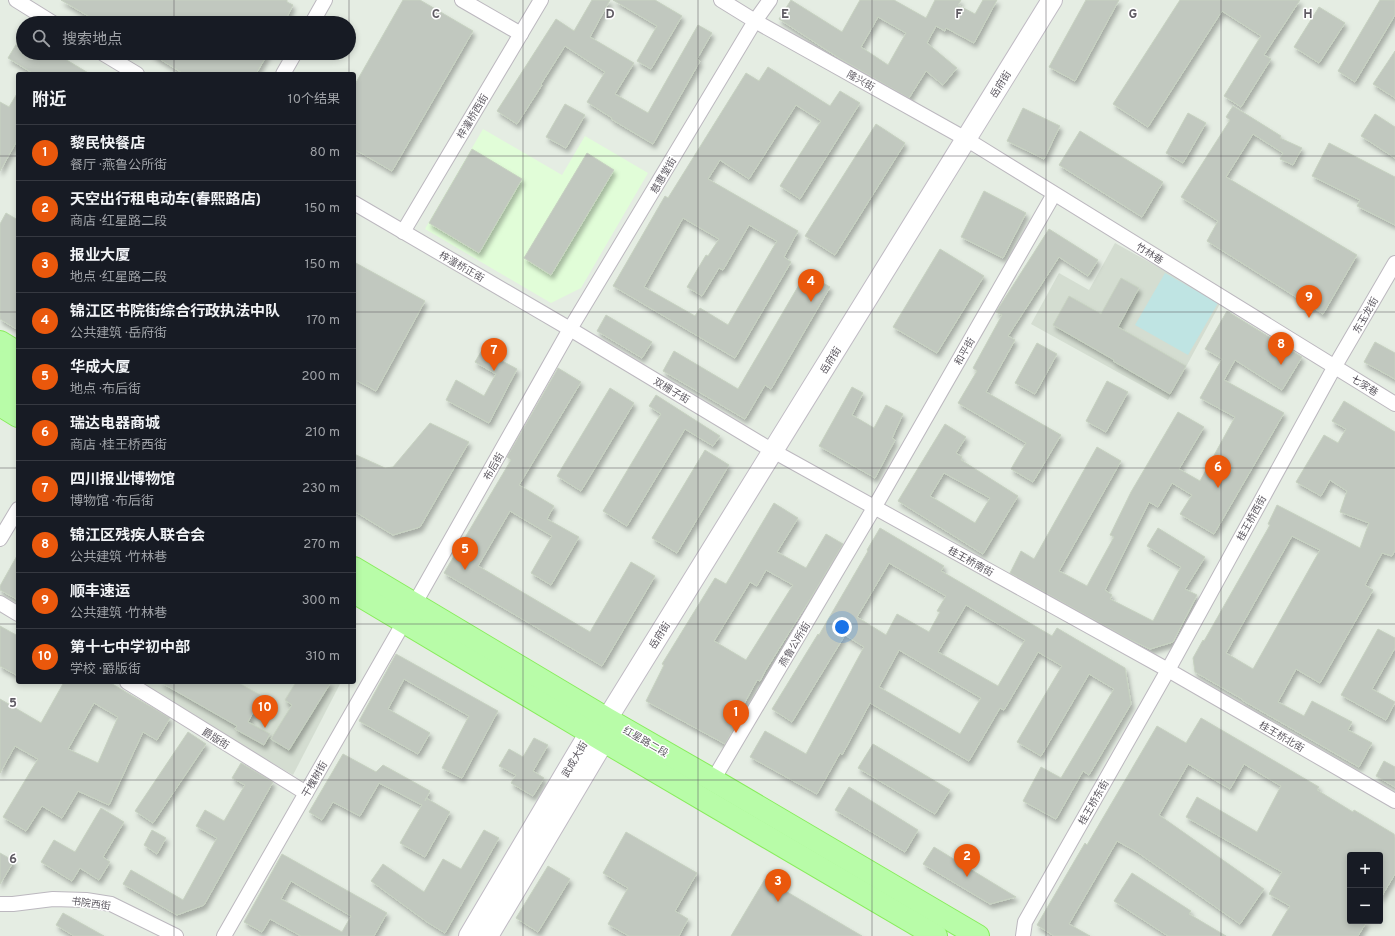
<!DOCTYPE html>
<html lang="zh">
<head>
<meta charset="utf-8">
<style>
  body { margin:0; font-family:Overpass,"Noto Sans SC",sans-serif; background:#20242c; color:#f1f3f6 }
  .controls { position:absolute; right:12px; bottom:12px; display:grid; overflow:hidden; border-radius:4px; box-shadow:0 2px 6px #0003 }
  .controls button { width:36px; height:36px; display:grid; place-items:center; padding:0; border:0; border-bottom:1px solid #363941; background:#171b24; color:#f1f3f6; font:20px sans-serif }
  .you { position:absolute; left:842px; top:627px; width:14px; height:14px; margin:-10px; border:3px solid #fff; border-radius:50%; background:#1a73e8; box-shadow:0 0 0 6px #1a73e833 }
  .badge { display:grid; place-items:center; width:26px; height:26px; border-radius:50%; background:#ea580c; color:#fff; font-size:13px; font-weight:700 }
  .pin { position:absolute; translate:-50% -33px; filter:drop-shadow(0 1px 2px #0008) }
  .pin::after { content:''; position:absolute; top:21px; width:14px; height:12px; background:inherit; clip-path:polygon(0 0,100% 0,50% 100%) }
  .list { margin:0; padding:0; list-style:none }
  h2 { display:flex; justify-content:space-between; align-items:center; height:52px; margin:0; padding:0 16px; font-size:17px }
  h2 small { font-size:13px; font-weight:400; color:#9ea1a6 }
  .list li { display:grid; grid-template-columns:26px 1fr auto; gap:12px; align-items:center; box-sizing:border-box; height:56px; padding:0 16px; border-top:1px solid #363941 }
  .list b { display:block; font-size:15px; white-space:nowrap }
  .list p { margin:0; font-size:13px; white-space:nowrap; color:#9ea1a6 }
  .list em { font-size:13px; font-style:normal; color:#9ea1a6 }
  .icon { flex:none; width:22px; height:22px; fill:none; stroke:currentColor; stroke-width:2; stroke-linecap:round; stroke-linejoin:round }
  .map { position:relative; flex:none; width:1395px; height:936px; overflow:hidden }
  .search { position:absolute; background:#171b24; box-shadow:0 2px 6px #0003; left:16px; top:16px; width:340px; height:44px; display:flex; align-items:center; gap:10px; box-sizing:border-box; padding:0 14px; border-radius:22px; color:#9ea1a6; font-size:15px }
  .panel { position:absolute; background:#171b24; box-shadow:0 2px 6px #0003; left:16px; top:72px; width:340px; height:612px; border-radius:4px }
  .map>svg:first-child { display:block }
  .commercial { fill:#e1fdd8 }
  .education { fill:#d4ddd1 }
  .pitch { fill:#bfe4e3 }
  .building { fill:#c1c8bf; stroke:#c7d2c1; fill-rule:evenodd; filter:url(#shadow) }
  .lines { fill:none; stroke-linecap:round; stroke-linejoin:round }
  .street-casing { stroke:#bcb8bf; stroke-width:16 }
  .secondary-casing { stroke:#c0bbc4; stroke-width:22 }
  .primary-casing { stroke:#88ed5c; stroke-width:24 }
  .street { stroke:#fff; stroke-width:14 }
  .secondary { stroke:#fff; stroke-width:20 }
  .primary { stroke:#b8fca8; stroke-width:22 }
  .grid { fill:none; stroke:#5f5b63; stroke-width:1; stroke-opacity:0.55 }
  .labels { text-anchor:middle; stroke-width:3; stroke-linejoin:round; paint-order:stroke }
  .street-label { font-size:10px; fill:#5f5b63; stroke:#fff }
  .grid-label { font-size:13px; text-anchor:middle; font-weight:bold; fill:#5f5b63; stroke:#fff; stroke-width:3; stroke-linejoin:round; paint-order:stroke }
</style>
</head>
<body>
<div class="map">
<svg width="1395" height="936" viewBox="0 0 1395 936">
  <defs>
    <filter id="shadow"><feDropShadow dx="2.5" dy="4.5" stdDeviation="2" flood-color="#0004"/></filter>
  </defs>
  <rect width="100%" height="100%" fill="#e5ede3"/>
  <!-- commercial -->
  <path class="commercial" d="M483,129L562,175L585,136L648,173L581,288L551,303L425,229Z"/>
  <!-- education -->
  <g class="education">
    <path d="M1115,243L1221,302L1168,400L1031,324L1059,273L1089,290Z"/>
    <path d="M132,682H341L293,775Z"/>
  </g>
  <!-- pitch -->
  <path class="pitch" d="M1165,273L1218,303L1188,355L1135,325Z"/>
  <!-- building -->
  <g class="building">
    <path d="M61,0H287V2L293,5L284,23H100Z"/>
    <path d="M403,0H420L473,31L392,171L354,149V86Z"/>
    <path d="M592,0H610L590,37L634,63L615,94L648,113L698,25L712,33L697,59L700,61L653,144L611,119L612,118L587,102L605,72L565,46L541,84L542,85L517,124L497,111L556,19L574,31Z"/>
    <path d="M613,0H655L682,16L651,69L637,61L657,26Z"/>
    <path d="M791,0L842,32L860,0H894L926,18L935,0H961L958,5L975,14L983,0H997L974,43L946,28L945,31L936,26L927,43L957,68L943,85L926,71L909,98L839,58L779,19ZM878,17L906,33L888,65L861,47Z"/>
    <path d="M1086,0H1119L1075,81L1049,67Z"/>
    <path d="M1180,0H1300L1264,55L1271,59L1241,107L1224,96L1261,36L1222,11L1148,127L1113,104Z"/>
    <path d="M1380,0H1395V15L1355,82L1338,71Z"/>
    <path d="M1319,7L1345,23L1319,63L1294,47Z"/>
    <path d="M23,33V53H55L90,74H34L8,58Z"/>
    <path d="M1395,51V98L1373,84Z"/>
    <path d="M150,53H268L256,74H184Z"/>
    <path d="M768,67L830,106L840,91L860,103L800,199L780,186L821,121L796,105L749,179L720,160L708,179L798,231L784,257L791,262L735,358L613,286L665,196L668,198L746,73L759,81ZM683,218L719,239L708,256L706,255L687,287L702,296L719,268L723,270L749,225L777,241L728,325L700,308L695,316L644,287Z"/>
    <path d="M18,92V139L0,171V102L9,107Z"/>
    <path d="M565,104L585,115L566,148L546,137Z"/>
    <path d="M1233,106L1281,136L1280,138L1302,148L1293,165L1280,159L1283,153L1253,134L1226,177L1357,255L1323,314L1207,241L1218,221L1181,197L1230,120L1226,117Z"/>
    <path d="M1023,108L1060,126L1044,159L1007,141Z"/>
    <path d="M1188,113L1206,123L1183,163L1166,153Z"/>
    <path d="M1375,114L1395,127V158L1361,136Z"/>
    <path d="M876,124L905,143L835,255L805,236Z"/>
    <path d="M1080,131L1163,182L1142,217L1059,165Z"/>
    <path d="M1329,143L1395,177V225L1357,206L1360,200L1312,176Z"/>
    <path d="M472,149L522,179L479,253L429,223Z"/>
    <path d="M587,153L614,170L551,275L524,258Z"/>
    <path d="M984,191L1026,213L1003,258L961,237Z"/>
    <path d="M6,213L18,220V330L0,319V224Z"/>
    <path d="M1049,229L1098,260L1088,276L1059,257L1008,336L1015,340L986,392L1061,435L1033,482L1011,469L1026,443L958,403L977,371L973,368L1002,315L996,312Z"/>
    <path d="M940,249L984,276L937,353L893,327Z"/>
    <path d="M354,262L425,301L376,391L354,379Z"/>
    <path d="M806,273L830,287L771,389L765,385L745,419L663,371L674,351L738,389Z"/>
    <path d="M1121,278L1139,288L1118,327L1186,366L1170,394L1113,361L1114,360L1053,325L1069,296L1101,314Z"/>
    <path d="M1227,311L1302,357L1282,390L1235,360L1224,380L1284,413L1214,534L1180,514L1192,495L1172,483L1158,507L1149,502L1105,590L1112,595L1110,599L1153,621L1181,567L1147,546L1158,528L1205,557L1185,589L1197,595L1173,642L1150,649L1129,639L1010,573L1021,551L1034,559L1097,447L1121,461L1059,571L1087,586L1114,537L1110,535L1131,492L1178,412L1204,427L1179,469L1200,481L1235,417L1200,398L1222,359L1205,349Z"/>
    <path d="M606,315L652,342L642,358L597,331Z"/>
    <path d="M1375,342L1395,353V379L1364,362Z"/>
    <path d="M1037,343L1057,354L1035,394L1015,383Z"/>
    <path d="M482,350L517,369L489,423L446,400L456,380L484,396L496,374L475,362Z"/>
    <path d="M558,368L581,382L519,485L554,506L547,519L579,537L551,585L531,573L552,536L510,511L478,566L590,632L631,562L655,576L602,666L444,573L511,460L507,457Z"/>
    <path d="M1107,381L1128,392L1106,432L1086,421Z"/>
    <path d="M852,387L863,393L852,415L874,428L886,405L903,414L892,438L895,440L875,478L819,446Z"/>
    <path d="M610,388L634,403L581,491L557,476Z"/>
    <path d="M656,395L720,436L713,446L685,429L627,526L603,511L661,414L649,406Z"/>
    <path d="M1344,401L1395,432V550L1392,556L1382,553L1365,585L1373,590L1320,683L1296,669L1278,702L1304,716L1312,701L1352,722L1348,730L1372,743L1359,767L1242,700V699L1195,672L1193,658L1203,640L1204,641L1270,525L1268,524L1277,505L1360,548L1369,523L1340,512L1347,491L1330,480L1321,496L1296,482L1324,435L1338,443L1346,429L1332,421ZM1292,536L1320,550L1253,669L1226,653Z"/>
    <path d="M430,423L469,442L420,527L393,535L354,511V454L385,468L393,467Z"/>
    <path d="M945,424L966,437L956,453L962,457L961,460L1018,496L983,554L898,501ZM944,473L990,498L975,523L930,496Z"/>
    <path d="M705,450L729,465L677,553L652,538Z"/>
    <path d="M774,503L798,518L777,552L806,568L826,534L843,544L812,596L765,671L760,681L757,680L737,717L739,719L725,744L646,701L664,665L662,664L715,578L726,584ZM766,570L793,585L746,660L714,641L750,582L757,586Z"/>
    <path d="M880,528L944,566L941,571L1052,636L1057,628L1125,668L1131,704L1089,775L1083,771L1056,819L1023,801L1041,767L1061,778L1114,689L1089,674L1041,756L1017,742L1062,666L1038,652L1004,710L1000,708L969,761L870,703L842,755L840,753L817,794L750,757L765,731L806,754L864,647L845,635L792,722L772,709L818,634L819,635L868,551L867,550ZM889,563L946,596L937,611L940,612L929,632L897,614L886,635L857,617ZM966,605L1025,640L998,686L938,652ZM899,650L981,698L960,734L879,687Z"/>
    <path d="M18,554V600L0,590V586Z"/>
    <path d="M0,626L18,636V676L0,666Z"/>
    <path d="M1378,629L1395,638V648L1372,689L1395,702L1386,720L1341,695Z"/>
    <path d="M396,654L498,711L462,778L442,768L469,716L404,679L388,709L430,733L418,754L359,721Z"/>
    <path d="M64,682H109L170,718L157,740L143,732L109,805L78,791L62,818L42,806L26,831L3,817L38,759L15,746L0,773V699L41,723ZM94,703L118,717L98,763L68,749Z"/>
    <path d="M160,682H237L262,696L248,722L270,734L264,745L235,729L237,726Z"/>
    <path d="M296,682H331L289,750L271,739L292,705L285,700Z"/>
    <path d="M1201,718L1319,787L1317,790L1353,812L1354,810L1394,834L1395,838V874L1380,899V855H1350V921H1367L1358,936H1272L1290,906L1269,894L1282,872L1186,817L1197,797L1257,832L1281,786L1244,764L1230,789L1188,764L1159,815L1264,889L1240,924L1137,852L1117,841L1069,924L1090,936H1054L1037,925L1085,843L1087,845L1157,726L1186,743Z"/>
    <path d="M188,732L206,744L153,823L135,811Z"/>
    <path d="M534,738L548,745L533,771L544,778L533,796L511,783L516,775L499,766L509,749L523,757Z"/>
    <path d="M873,744L950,790L935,814L858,768Z"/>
    <path d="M343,754L376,772L383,765L430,791L425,801L426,798L450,812L425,857L400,843L422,805L379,783L360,816L333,802L322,820L309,812Z"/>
    <path d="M1384,761L1395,767V787L1376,776Z"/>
    <path d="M241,763L273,782L204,905L177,915L123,884L131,870L183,900L217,838L196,826L205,810L224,821L245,785L232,778Z"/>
    <path d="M849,787L918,830L905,852L835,810Z"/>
    <path d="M101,808L124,822L103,857L110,862L99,880L80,868L72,881L41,862L54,840L75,852Z"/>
    <path d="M152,830L166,838L157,854L144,845Z"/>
    <path d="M484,830L499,838L445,933L427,922L371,881L383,864L424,892L443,859L461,869Z"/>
    <path d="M626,832L697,873L675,911L688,919L679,936H629L608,924L628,888L603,873Z"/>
    <path d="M934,847L1016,897L990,904L923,864Z"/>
    <path d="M0,853L14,861L0,884Z"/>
    <path d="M282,854L387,913L374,936H301L270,919L262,932L244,922ZM291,881L351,916L342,932L281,899Z"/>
    <path d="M548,866L570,879L538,932L516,918Z"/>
    <path d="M1132,873L1191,911L1189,914L1226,936H1168L1114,901Z"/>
    <path d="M765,879L862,936H731Z"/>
    <path d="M63,913L104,936H74L56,925Z"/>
  </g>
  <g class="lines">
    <defs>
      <g id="street">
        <path d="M16,0L53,23"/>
        <path d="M462,0L521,34"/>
        <path d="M721,0L755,21L966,139L1395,404"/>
        <path d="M312,23L325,0"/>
        <path d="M102,53L137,74"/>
        <path d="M283,74L295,53"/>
        <path d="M354,203L570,329L773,451L1168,670L1395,801"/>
        <path d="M403,232L541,0"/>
        <path d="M0,539L18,509"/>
        <path d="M0,603L18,614"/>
        <path d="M415,603L570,329L755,21L770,0"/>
        <path d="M127,682L306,793"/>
        <path d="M713,780L874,508L1054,194"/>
        <path d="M0,904H13L53,899L86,900L111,904L176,936"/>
        <path d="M224,936L404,622"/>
        <path d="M1023,936L1025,922L1168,670L1335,366L1395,263"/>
      </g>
      <g id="secondary">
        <path d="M469,936L590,732L607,719L1052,0"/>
        <path d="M488,936L604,741L606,726"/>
      </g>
      <g id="primary">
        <path d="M0,342L18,353"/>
        <path d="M0,362L18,372"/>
        <path d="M0,383L18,394"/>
        <path d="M0,405L18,416"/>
        <path d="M354,568L607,719L713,780L978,936"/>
        <path d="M354,592L604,741L936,936"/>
      </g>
    </defs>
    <!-- street casing -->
    <use href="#street" class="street-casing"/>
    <!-- secondary casing -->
    <use href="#secondary" class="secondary-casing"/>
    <!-- primary casing -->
    <use href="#primary" class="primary-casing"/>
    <!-- street -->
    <use href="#street" class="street"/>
    <!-- secondary -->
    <use href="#secondary" class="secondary"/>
    <!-- primary -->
    <use href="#primary" class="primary"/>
  </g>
  <!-- grid -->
  <path class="grid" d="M174,0V23M349,0V23M523,0V936M698,0V936M872,0V936M1046,0V936M1221,0V936M174,53V74M349,53V74M0,156H18M354,156H1395M0,312H18M354,312H1395M0,468H18M354,468H1395M0,624H18M354,624H1395M174,682V936M349,682V936M0,780H1395"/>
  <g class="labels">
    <!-- street labels -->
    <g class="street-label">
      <text transform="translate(861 80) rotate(29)" y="4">隆兴街</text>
      <text transform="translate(1000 84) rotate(-58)" y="4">岳府街</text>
      <text transform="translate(472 116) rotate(-59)" y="4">梓潼桥西街</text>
      <text transform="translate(663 175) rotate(-59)" y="4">慈惠堂街</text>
      <text transform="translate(1150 253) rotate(32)" y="4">竹林巷</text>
      <text transform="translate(462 266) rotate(30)" y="4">梓潼桥正街</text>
      <text transform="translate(1365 315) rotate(-60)" y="4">东玉龙街</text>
      <text transform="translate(964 351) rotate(-60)" y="4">和平街</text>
      <text transform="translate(830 360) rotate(-58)" y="4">岳府街</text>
      <text transform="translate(1365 385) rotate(32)" y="4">七家巷</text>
      <text transform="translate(672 390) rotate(31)" y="4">双栅子街</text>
      <text transform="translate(493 466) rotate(-60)" y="4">布后街</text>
      <text transform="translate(1251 518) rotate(-61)" y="4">桂王桥西街</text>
      <text transform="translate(971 561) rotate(29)" y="4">桂王桥南街</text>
      <text transform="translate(659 635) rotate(-58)" y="4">岳府街</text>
      <text transform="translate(794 644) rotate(-59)" y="4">燕鲁公所街</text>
      <text transform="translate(1282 736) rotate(30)" y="4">桂王桥北街</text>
      <text transform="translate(216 738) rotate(32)" y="4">爵版街</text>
      <text transform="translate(646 741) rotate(30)" y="4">红星路二段</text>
      <text transform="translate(574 759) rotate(-59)" y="4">武成大街</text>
      <text transform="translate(314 779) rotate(-60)" y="4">干槐树街</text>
      <text transform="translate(1093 802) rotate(-60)" y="4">桂王桥东街</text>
      <text transform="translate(91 903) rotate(8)" y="4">书院西街</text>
    </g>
  </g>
  <g class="grid-label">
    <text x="436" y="18">C</text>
    <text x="610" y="18">D</text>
    <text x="785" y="18">E</text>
    <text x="959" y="18">F</text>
    <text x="1133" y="18">G</text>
    <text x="1308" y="18">H</text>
    <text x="13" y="707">5</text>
    <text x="13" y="863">6</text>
  </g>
</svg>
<div class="controls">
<button>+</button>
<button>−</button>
</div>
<div class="you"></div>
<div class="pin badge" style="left:736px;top:733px">1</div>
<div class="pin badge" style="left:967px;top:877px">2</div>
<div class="pin badge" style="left:778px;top:902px">3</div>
<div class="pin badge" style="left:811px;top:302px">4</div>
<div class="pin badge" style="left:465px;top:570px">5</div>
<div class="pin badge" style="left:1218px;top:488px">6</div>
<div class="pin badge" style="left:494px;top:371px">7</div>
<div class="pin badge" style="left:1281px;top:365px">8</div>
<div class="pin badge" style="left:1309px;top:318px">9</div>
<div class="pin badge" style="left:265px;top:728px">10</div>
<div class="search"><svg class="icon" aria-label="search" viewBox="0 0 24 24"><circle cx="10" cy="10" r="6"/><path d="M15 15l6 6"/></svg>搜索地点</div>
<section class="panel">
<h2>附近<small>10个结果</small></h2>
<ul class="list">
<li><span class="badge">1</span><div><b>黎民快餐店</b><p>餐厅 · 燕鲁公所街</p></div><em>80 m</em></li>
<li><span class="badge">2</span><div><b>天空出行租电动车(春熙路店)</b><p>商店 · 红星路二段</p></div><em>150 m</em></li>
<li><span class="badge">3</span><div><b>报业大厦</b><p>地点 · 红星路二段</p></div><em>150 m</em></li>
<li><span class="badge">4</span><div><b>锦江区书院街综合行政执法中队</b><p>公共建筑 · 岳府街</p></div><em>170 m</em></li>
<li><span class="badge">5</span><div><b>华成大厦</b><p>地点 · 布后街</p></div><em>200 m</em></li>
<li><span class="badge">6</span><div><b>瑞达电器商城</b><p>商店 · 桂王桥西街</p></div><em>210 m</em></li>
<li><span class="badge">7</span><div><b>四川报业博物馆</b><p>博物馆 · 布后街</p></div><em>230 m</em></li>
<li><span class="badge">8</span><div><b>锦江区残疾人联合会</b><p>公共建筑 · 竹林巷</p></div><em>270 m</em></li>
<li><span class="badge">9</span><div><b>顺丰速运</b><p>公共建筑 · 竹林巷</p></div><em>300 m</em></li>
<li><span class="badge">10</span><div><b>第十七中学初中部</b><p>学校 · 爵版街</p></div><em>310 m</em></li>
</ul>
</section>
</div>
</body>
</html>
